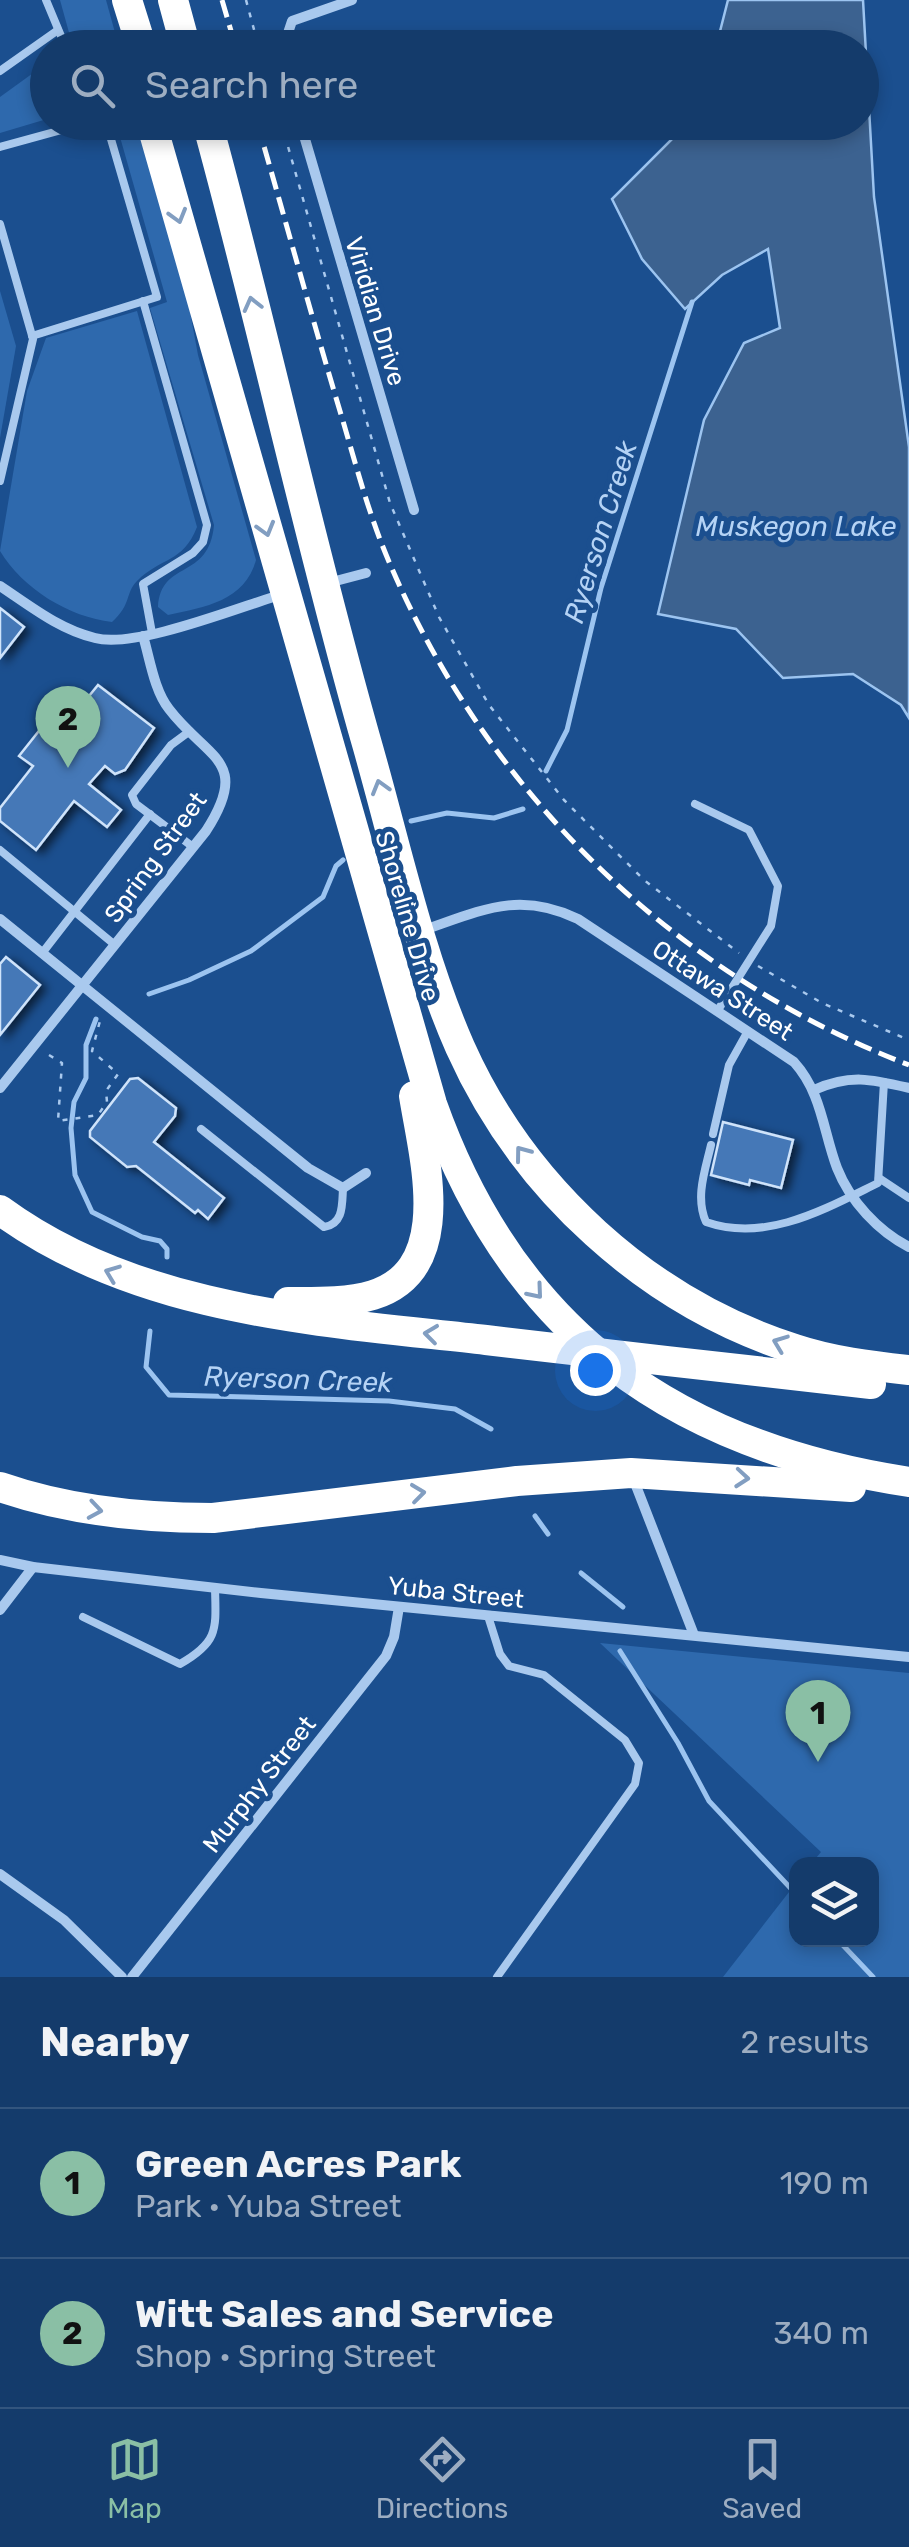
<!DOCTYPE html>
<html lang="en">
<head>
<meta charset="utf-8">
<style>
  body { margin:0; font-family:Rubik,sans-serif; background:#1d4271; color:#f1f3f6 }
  .controls { position:absolute; right:30px; bottom:30px; display:grid; overflow:hidden; border-radius:20px; box-shadow:0 5px 15px #0003 }
  .controls button { width:90px; height:90px; display:grid; place-items:center; padding:0; border:0; border-bottom:2px solid #33557e; background:#143b6b; color:#f1f3f6; font:50px sans-serif }
  .you { position:absolute; left:595px; top:1370px; width:35px; height:35px; margin:-25px; border:8px solid #fff; border-radius:50%; background:#1a73e8; box-shadow:0 0 0 15px #1a73e833 }
  .badge { display:grid; place-items:center; width:65px; height:65px; border-radius:50%; background:#8abfa5; color:#111; font-size:32px; font-weight:700 }
  .pin { position:absolute; translate:-50% -82px; filter:drop-shadow(0 2px 5px #0008) }
  .pin::after { content:''; position:absolute; top:52px; width:35px; height:30px; background:inherit; clip-path:polygon(0 0,100% 0,50% 100%) }
  .list { margin:0; padding:0; list-style:none }
  h2 { display:flex; justify-content:space-between; align-items:center; height:130px; margin:0; padding:0 40px; font-size:42px }
  h2 small { font-size:32px; font-weight:400; color:#9dadc1 }
  .list li { display:grid; grid-template-columns:65px 1fr auto; gap:30px; align-items:center; box-sizing:border-box; height:150px; padding:0 40px; border-top:2px solid #33557e }
  .list b { display:block; font-size:38px; white-space:nowrap }
  .list p { margin:0; font-size:32px; white-space:nowrap; color:#9dadc1 }
  .list em { font-size:32px; font-style:normal; color:#9dadc1 }
  .icon { flex:none; width:55px; height:55px; fill:none; stroke:currentColor; stroke-width:2; stroke-linecap:round; stroke-linejoin:round }
  .map { position:relative; flex:none; width:909px; height:1977px; overflow:hidden }
  .search { position:absolute; background:#143b6b; box-shadow:0 5px 15px #0003; left:30px; right:30px; top:30px; height:110px; display:flex; align-items:center; gap:25px; box-sizing:border-box; padding:0 35px; border-radius:55px; color:#9dadc1; font-size:38px }
  .sheet { height:430px; background:#143b6b }
  nav { display:flex; justify-content:space-around; align-items:center; box-sizing:border-box; height:140px; border-top:2px solid #33557e; background:#143b6b; font-size:28px; color:#9dadc1 }
  nav a { display:grid; justify-items:center; gap:5px }
  nav .on { color:#8abfa5 }
  .map>svg:first-child { display:block }
  .green { fill:#2e69ad }
  .water { fill:#3c6290; stroke:#9cc4f0; stroke-width:2.5 }
  .lines { fill:none; stroke-linecap:round; stroke-linejoin:round }
  .stream { stroke:#9cc4f0; stroke-width:5 }
  .building { fill:#4478b7; stroke:#cfe3fa; stroke-width:2.5; filter:url(#shadow) }
  .path { stroke:#a9c9ee; stroke-width:2.5; stroke-dasharray:5 8; stroke-linecap:butt }
  .lane { stroke:#a9c9ee; stroke-width:8 }
  .street { stroke:#a9c9ee; stroke-width:10 }
  .highway { stroke:#fff; stroke-width:30 }
  .rail { stroke:#fff; stroke-width:5; stroke-dasharray:18 8; stroke-linecap:butt }
  .oneway { stroke:#829ec1 }
  .labels { text-anchor:middle; stroke-width:10; stroke-linejoin:round; paint-order:stroke }
  .street-label { font-size:25px; fill:#fff; stroke:#1b4f8f }
  .water-label { font-size:28px; font-style:italic; fill:#b5d3f5; stroke:#1b4f8f }
</style>
</head>
<body>
<div class="map">
<svg width="909" height="1977" viewBox="0 0 909 1977">
  <defs>
    <filter id="shadow"><feDropShadow dx="6" dy="3.5" stdDeviation="5" flood-color="#0009"/></filter>
  </defs>
  <rect width="100%" height="100%" fill="#1b4f8f"/>
  <!-- green -->
  <g class="green">
    <path d="M60,0H106L119,47H73Z"/>
    <path d="M47,63V119L0,133V97Z"/>
    <path d="M116,123H141L180,258L198,355L256,560C245,601 205,607 168,615L158,607C161,559 209,581 214,525L150,308L167,302Z"/>
    <path d="M0,291L16,346L0,438Z"/>
    <path d="M137,311L197,527C183,563 161,557 137,581C125,593 132,604 112,622C69,617 23,589 0,551L27,391L46,338Z"/>
    <path d="M600,1643L909,1673V1977H723L796,1883V1940H872V1864H811L821,1852Z"/>
  </g>
  <!-- water -->
  <path class="water" d="M728,0H863L874,197L909,447V718L901,705L853,674L783,678L736,629L658,614L704,420L744,343L780,328L768,249L722,275L685,309L642,259L612,199L688,123L862,122V48L716,47Z"/>
  <g class="lines">
    <!-- stream -->
    <g class="stream">
      <path d="M546,771L567,730L601,588L692,302"/>
      <path d="M411,821L447,813L494,818L523,809"/>
      <path d="M149,994L189,980L251,951L323,897L336,866L343,860"/>
      <path d="M96,1019L86,1045V1078L74,1102L71,1128L75,1175L92,1212L142,1237L160,1241L167,1249V1257"/>
      <path d="M150,1331L146,1367L169,1395L389,1401L455,1409L491,1429"/>
      <path d="M535,1516L548,1534"/>
      <path d="M581,1573L623,1607"/>
      <path d="M620,1651L678,1743L709,1801L796,1894"/>
      <path d="M838,1940L873,1977"/>
    </g>
  </g>
  <!-- building -->
  <g class="building">
    <path d="M0,608L24,627L0,658Z"/>
    <path d="M98,685L154,728L125,770L115,774L105,766L89,784L121,810L107,827L74,801L36,850L0,821V808L33,766L19,756L62,702L76,712Z"/>
    <path d="M6,957L40,985L0,1035V964Z"/>
    <path d="M138,1078L176,1108L175,1116L154,1142L224,1198L208,1219L198,1210L195,1213L136,1166L127,1167L90,1137V1131L130,1079Z"/>
    <path d="M723,1122L793,1140L781,1188L750,1180L749,1185L711,1175Z"/>
  </g>
  <g class="lines">
    <!-- path -->
    <g class="path">
      <path d="M246,0L259,48"/>
      <path d="M281,122L390,503L439,617L489,705L564,800L644,880L739,953"/>
      <path d="M758,966L822,1003L909,1040"/>
      <path d="M49,1055L62,1063L58,1121L98,1115L107,1102L106,1091L118,1074L92,1051L101,1017"/>
    </g>
    <!-- lane -->
    <g class="lane">
      <path d="M46,0L66,48"/>
      <path d="M0,71L58,30"/>
      <path d="M0,147L87,123"/>
      <path d="M0,224L33,339L0,481"/>
      <path d="M143,301L207,525L203,542L193,553L143,584L152,633"/>
      <path d="M32,336L157,297L106,122"/>
      <path d="M190,731L171,745L132,795L136,804L193,847"/>
      <path d="M695,804L749,830L778,886L771,926L718,1010"/>
      <path d="M0,850L115,945"/>
      <path d="M43,952L150,814"/>
      <path d="M201,1129L324,1227C344,1224 342,1204 343,1188"/>
      <path d="M713,1134L729,1065L748,1031"/>
      <path d="M711,1145C705,1171 695,1197 706,1222C766,1243 825,1209 878,1183L884,1082"/>
      <path d="M879,1178L909,1198"/>
      <path d="M488,1616L500,1654L509,1666L544,1675L625,1740L639,1763L635,1784L497,1977"/>
      <path d="M83,1617L180,1664C219,1642 216,1629 215,1588"/>
    </g>
    <!-- street -->
    <g class="street">
      <path d="M283,48L292,21L352,0"/>
      <path d="M300,122L414,510"/>
      <path d="M328,583L366,573"/>
      <path d="M0,586C30,606 60,630 95,638C136,649 239,607 283,594"/>
      <path d="M0,919L308,1168L343,1188L366,1173"/>
      <path d="M421,931C480,911 518,890 578,919L794,1062C822,1093 823,1131 837,1168C850,1201 878,1231 909,1247"/>
      <path d="M0,1088L206,831C252,760 207,759 169,709C154,690 150,659 143,636"/>
      <path d="M814,1090C850,1074 871,1079 909,1088"/>
      <path d="M633,1478L694,1635"/>
      <path d="M0,1560L33,1567L261,1593L909,1657"/>
      <path d="M0,1610L33,1567"/>
      <path d="M0,1874L64,1920L122,1977"/>
      <path d="M132,1977L386,1656L394,1637L399,1607"/>
    </g>
    <!-- highway -->
    <g class="highway">
      <path d="M127,0L142,48"/>
      <path d="M173,0L186,48"/>
      <path d="M151,122L432,1104C513,1332 673,1446 909,1482"/>
      <path d="M207,122C263,326 307,533 365,737C394,837 418,952 460,1047C523,1188 647,1302 795,1349C831,1361 871,1366 909,1370"/>
      <path d="M0,1210C139,1312 320,1321 486,1340C614,1355 743,1370 871,1384"/>
      <path d="M288,1302C315,1302 347,1303 373,1295C456,1269 424,1159 414,1096"/>
      <path d="M0,1487C69,1511 141,1518 213,1518L517,1481L631,1473L851,1487"/>
    </g>
    <!-- rail -->
    <g class="rail">
      <path d="M222,0L236,48"/>
      <path d="M257,122C286,222 313,322 343,421C357,469 370,518 390,564C489,795 675,975 909,1065"/>
    </g>
  </g>
  <!-- one-way arrows -->
  <defs><path id="oneway-chevron" d="M-2-3.5L2.5 0L-2 3.5" fill="none" stroke-width="1.6" stroke-linecap="round" stroke-linejoin="round" transform="scale(2.5)"/></defs>
  <g class="oneway">
    <use href="#oneway-chevron" transform="translate(178 216) rotate(74)"/>
    <use href="#oneway-chevron" transform="translate(252 304) rotate(-104)"/>
    <use href="#oneway-chevron" transform="translate(266 529) rotate(74)"/>
    <use href="#oneway-chevron" transform="translate(380 787) rotate(-106)"/>
    <use href="#oneway-chevron" transform="translate(522 1153) rotate(-127)"/>
    <use href="#oneway-chevron" transform="translate(112 1273) rotate(-159)"/>
    <use href="#oneway-chevron" transform="translate(536 1292) rotate(50)"/>
    <use href="#oneway-chevron" transform="translate(431 1334) rotate(-173)"/>
    <use href="#oneway-chevron" transform="translate(780 1343) rotate(-159)"/>
    <use href="#oneway-chevron" transform="translate(742 1478) rotate(5)"/>
    <use href="#oneway-chevron" transform="translate(418 1493) rotate(-7)"/>
    <use href="#oneway-chevron" transform="translate(95 1510) rotate(9)"/>
  </g>
  <g class="labels">
    <!-- street labels -->
    <g class="street-label">
      <text transform="translate(376 311) rotate(73)" y="9">Viridian Drive</text>
      <text transform="translate(155 857) rotate(-54)" y="9">Spring Street</text>
      <text transform="translate(408 916) rotate(74)" y="9">Shoreline Drive</text>
      <text transform="translate(723 990) rotate(33)" y="9">Ottawa Street</text>
      <text transform="translate(456 1592) rotate(6)" y="9">Yuba Street</text>
      <text transform="translate(259 1784) rotate(-52)" y="9">Murphy Street</text>
    </g>
    <!-- water labels -->
    <g class="water-label">
      <text x="796" y="536">Muskegon Lake</text>
      <text transform="translate(600 532) rotate(-73)" y="10">Ryerson Creek</text>
      <text transform="translate(298 1379) rotate(2)" y="10">Ryerson Creek</text>
    </g>
  </g>
</svg>
<div class="controls">
<button><svg class="icon" aria-label="layers" viewBox="0 0 24 24"><path d="M12 4l9 5-9 5-9-5zM3 14l9 5 9-5"/></svg></button>
</div>
<div class="you"></div>
<div class="pin badge" style="left:818px;top:1762px">1</div>
<div class="pin badge" style="left:68px;top:768px">2</div>
<div class="search"><svg class="icon" aria-label="search" viewBox="0 0 24 24"><circle cx="10" cy="10" r="6"/><path d="M15 15l6 6"/></svg>Search here</div>
</div>
<section class="sheet">
<h2>Nearby<small>2 results</small></h2>
<ul class="list">
<li><span class="badge">1</span><div><b>Green Acres Park</b><p>Park · Yuba Street</p></div><em>190 m</em></li>
<li><span class="badge">2</span><div><b>Witt Sales and Service</b><p>Shop · Spring Street</p></div><em>340 m</em></li>
</ul>
</section>
<nav>
<a class="on"><svg class="icon" aria-label="map" viewBox="0 0 24 24"><path d="M3 6l6-2 6 2 6-2v14l-6 2-6-2-6 2zM9 4v14M15 6v14"/></svg>Map</a>
<a><svg class="icon" aria-label="directions" viewBox="0 0 24 24"><path d="M12 3l9 9-9 9-9-9zM9 14v-3h6M13 9l2 2-2 2"/></svg>Directions</a>
<a><svg class="icon" aria-label="saved" viewBox="0 0 24 24"><path d="M7 4h10v16l-5-4-5 4z"/></svg>Saved</a>
</nav>
</body>
</html>
